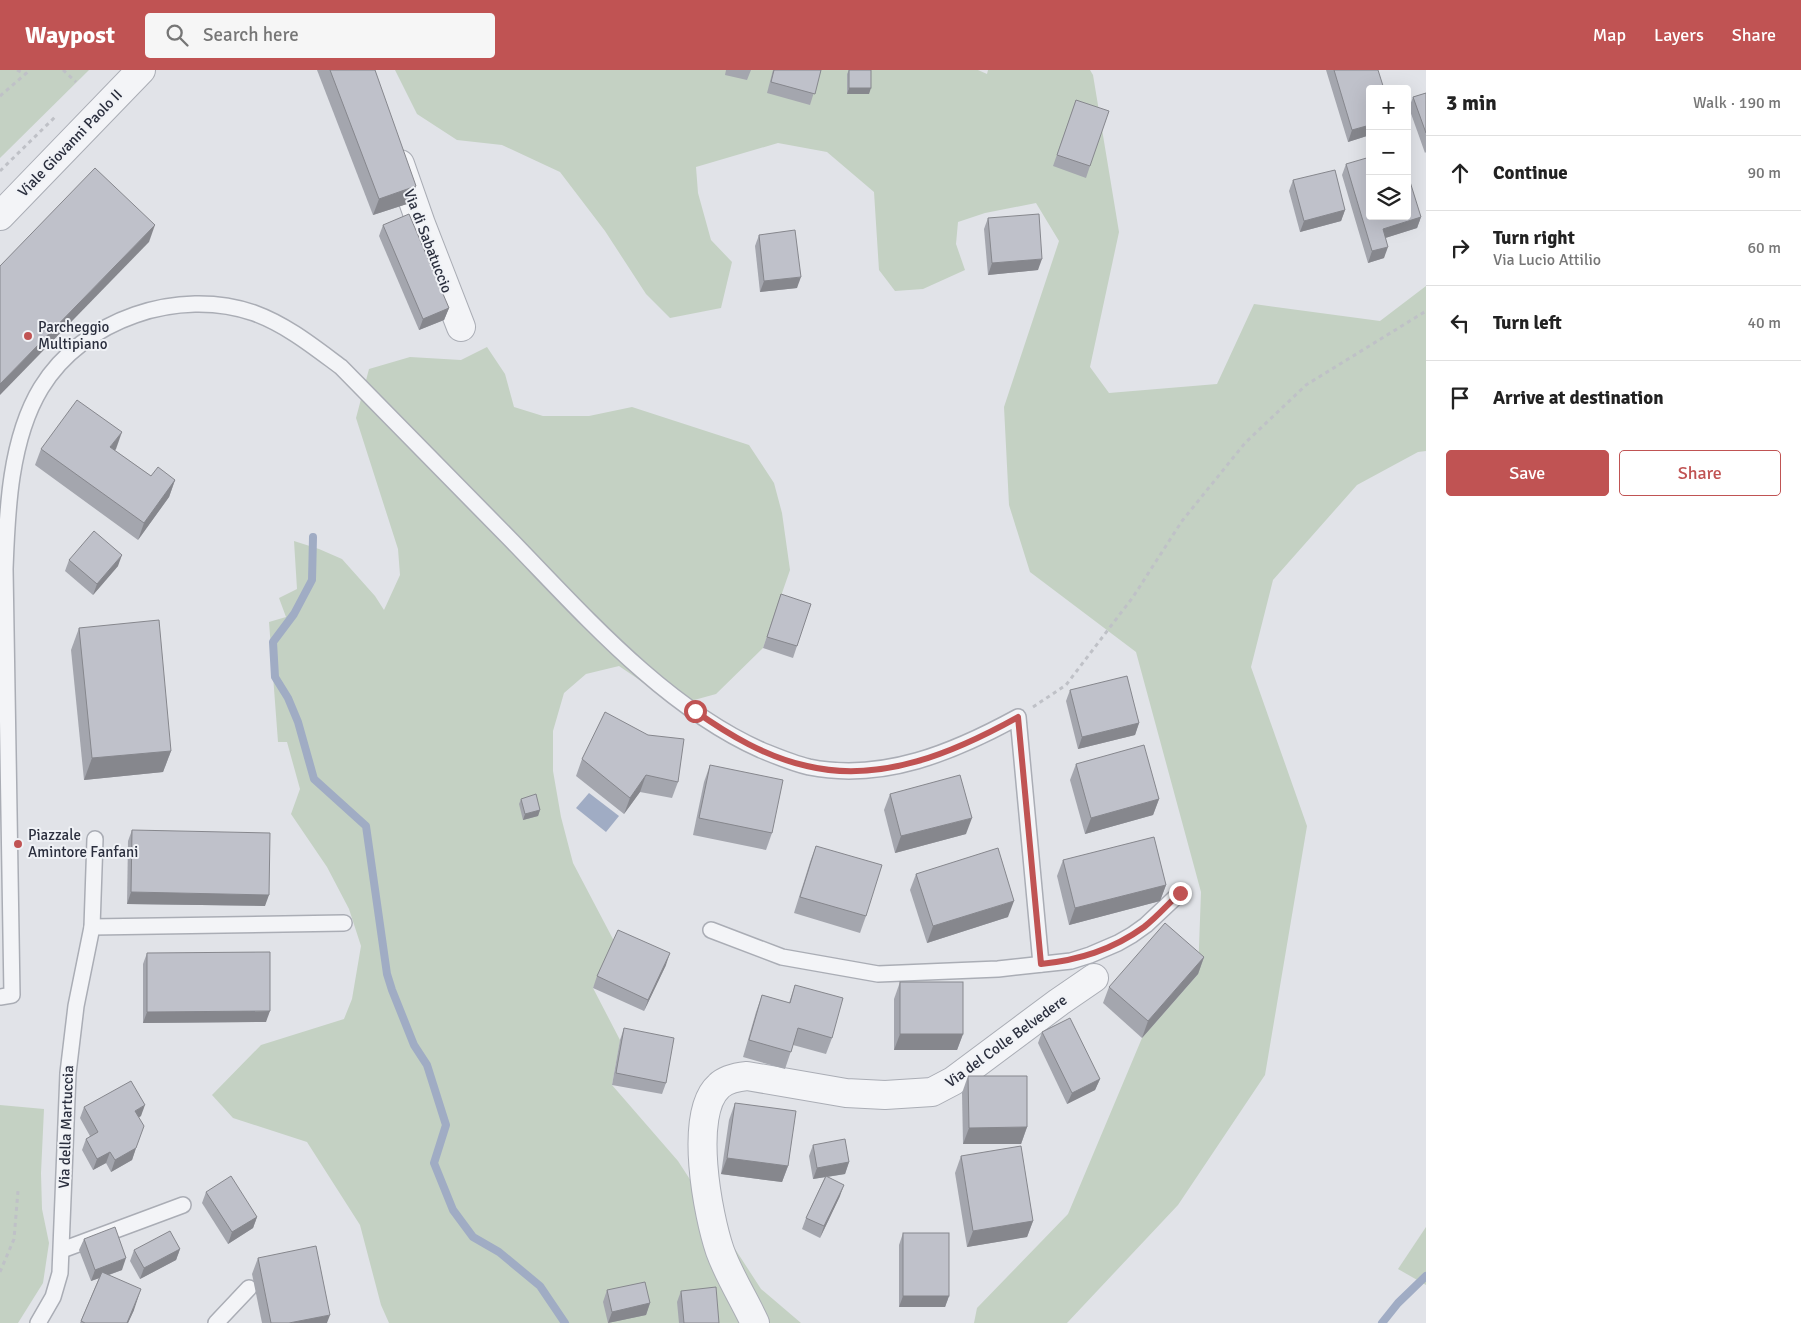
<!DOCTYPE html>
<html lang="en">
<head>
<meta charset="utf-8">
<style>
  body { margin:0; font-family:Signika,sans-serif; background:#f6f6f6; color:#222 }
  .controls { position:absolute; right:15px; top:15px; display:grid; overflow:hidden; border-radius:5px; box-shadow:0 5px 20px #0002 }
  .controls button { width:45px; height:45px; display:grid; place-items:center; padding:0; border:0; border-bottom:1px solid #e0e0e0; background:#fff; color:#222; font:25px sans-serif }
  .stop { position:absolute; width:15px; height:15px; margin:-11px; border:4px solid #c05353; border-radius:50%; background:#fff }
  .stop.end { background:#c05353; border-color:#fff; box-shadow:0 1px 5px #0008 }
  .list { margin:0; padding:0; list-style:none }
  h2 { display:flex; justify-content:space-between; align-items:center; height:65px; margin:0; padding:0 20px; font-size:21px }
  h2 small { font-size:16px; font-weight:400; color:#767676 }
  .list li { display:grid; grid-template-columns:32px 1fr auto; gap:15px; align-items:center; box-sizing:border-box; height:75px; padding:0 20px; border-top:1px solid #e0e0e0 }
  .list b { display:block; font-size:19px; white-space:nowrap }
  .list p { margin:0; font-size:16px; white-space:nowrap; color:#767676 }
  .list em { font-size:16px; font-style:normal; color:#767676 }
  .actions { display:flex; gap:10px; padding:15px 20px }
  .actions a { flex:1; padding:11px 0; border:1px solid #c05353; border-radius:5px; text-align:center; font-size:18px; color:#c05353 }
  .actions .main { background:#c05353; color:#fff }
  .icon { flex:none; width:28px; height:28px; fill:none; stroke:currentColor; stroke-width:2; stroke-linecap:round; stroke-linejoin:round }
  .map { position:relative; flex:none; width:1426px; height:1253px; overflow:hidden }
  header { display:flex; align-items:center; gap:30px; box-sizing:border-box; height:70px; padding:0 25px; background:#c05353; color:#fff }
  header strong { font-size:24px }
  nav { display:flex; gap:28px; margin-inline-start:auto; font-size:18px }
  .search { width:350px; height:45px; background:#f6f6f6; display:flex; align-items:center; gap:12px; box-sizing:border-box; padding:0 18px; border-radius:5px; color:#767676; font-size:19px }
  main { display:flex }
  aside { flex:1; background:#fff }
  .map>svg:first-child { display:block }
  .green { fill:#c4d1c3 }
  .water { fill:#a0acc4 }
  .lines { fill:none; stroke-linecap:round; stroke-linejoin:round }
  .stream { stroke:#a0acc4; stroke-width:8 }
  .service-casing { stroke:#aaadb5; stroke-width:18 }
  .minor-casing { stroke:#aaadb5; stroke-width:30 }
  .tertiary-casing { stroke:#aaadb5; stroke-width:30 }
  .path { stroke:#bfc1c7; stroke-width:3; stroke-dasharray:4 4; stroke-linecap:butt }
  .service { stroke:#f3f4f7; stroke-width:15 }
  .minor { stroke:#f3f4f7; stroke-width:28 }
  .tertiary { stroke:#f3f4f7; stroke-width:28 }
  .wall { fill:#a4a6ae }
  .shaded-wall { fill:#86878d }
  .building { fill:#bfc1ca; stroke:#86878d }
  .route { stroke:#c05353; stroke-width:6 }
  .poi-dot { fill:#c05353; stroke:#f0f2f6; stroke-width:2 }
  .labels { text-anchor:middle; stroke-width:4; stroke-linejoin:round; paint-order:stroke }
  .street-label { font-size:15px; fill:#2b2f3e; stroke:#f0f2f6 }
  .poi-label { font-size:15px; fill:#2b2f3e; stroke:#f0f2f6; text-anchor:start }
</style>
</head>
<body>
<header>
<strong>Waypost</strong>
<div class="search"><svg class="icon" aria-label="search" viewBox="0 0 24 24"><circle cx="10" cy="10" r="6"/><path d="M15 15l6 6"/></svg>Search here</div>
<nav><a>Map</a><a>Layers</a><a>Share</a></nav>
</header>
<main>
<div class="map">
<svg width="1426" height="1253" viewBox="0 0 1426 1253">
  <rect width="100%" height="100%" fill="#e1e3e8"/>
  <!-- green -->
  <g class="green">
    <path d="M0,0H89L0,88Z"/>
    <path d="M395,0H978L987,4L988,0H1090L1093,5L1119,162L1090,297L1109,323L1217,314L1254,234L1380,251L1426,216V381L1418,382L1357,415L1273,510L1251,597L1307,756L1265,1005L1178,1135L1067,1253H974L977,1238L1068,1144L1142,968L1198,904L1201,822L1136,582L1030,502L1009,435L1004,337L1059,171L1036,133L985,143L958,152L956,174L965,200L923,219L895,221L879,200L874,122L827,82L778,73L696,97L698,123L711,170L732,192L721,238L670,248L646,224L605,161L560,102L502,75L457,70L417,44Z"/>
    <path d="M487,277L505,304L514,337L543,346H589L632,337L749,375L774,413L782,443L790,500L763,578L716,624L676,635L619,596L586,604L564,623L553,661V701L561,747L573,793L614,871L593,918L620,970L612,1015L678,1091L761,1219L801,1253H389L381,1235L360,1155L307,1072L233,1048L212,1025L261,975L344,949L352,929L361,876L349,839L327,797L291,744L300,719L287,672H278L269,552L286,547L279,528L297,519L294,471L319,479L342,489L375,526L384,540L400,505L398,479L356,348L369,299L410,287L461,290Z"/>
    <path d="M0,1035L44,1039L41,1103L42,1139L49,1173L43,1213L18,1253H0Z"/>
    <path d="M1426,1157V1215L1398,1199Z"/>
  </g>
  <!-- water -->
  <path class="water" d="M589,723L619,746L606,762L576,738Z"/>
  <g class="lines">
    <!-- stream -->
    <g class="stream">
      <path d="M313,467L312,510L294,544L273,572L275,607L288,628L298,652L314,709L366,756L387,904L392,920L414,975L427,995L446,1055L434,1093L453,1140L473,1167L499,1182L540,1216L565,1253"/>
      <path d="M1382,1253L1398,1233L1426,1206"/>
    </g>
    <defs>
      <g id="service">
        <path d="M92,857L344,853"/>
        <path d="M711,860L782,887L878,904L998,899L1071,891L1090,885L1118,873L1132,865L1146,855L1180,823"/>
        <path d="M0,927L12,925L5,499C7,441 10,369 41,318C83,249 179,217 254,243C287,255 314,277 341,297C397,354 454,412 510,469C583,544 664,637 761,680C776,686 792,693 809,697C883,712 954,682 1018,647L1041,894"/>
        <path d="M62,1180L183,1135"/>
        <path d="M38,1253L53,1227L60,1203L68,1003L76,936L92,857L95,769"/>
        <path d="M216,1253L249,1218"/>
      </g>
      <g id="minor">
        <path d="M400,94L421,154L461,257"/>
        <path d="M755,1253C744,1229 729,1206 720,1181C708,1146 688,1043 719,1016C726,1009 737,1007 747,1006L846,1023L885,1025L932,1022L953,1011L1059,932L1094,908"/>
      </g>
      <path id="tertiary" d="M0,146L141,0"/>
    </defs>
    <!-- service casing -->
    <use href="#service" class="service-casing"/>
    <!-- minor casing -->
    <use href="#minor" class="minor-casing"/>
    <!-- tertiary casing -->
    <use href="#tertiary" class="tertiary-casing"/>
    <!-- path -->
    <g class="path">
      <path d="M17,0L25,4"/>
      <path d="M63,0L76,12"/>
      <path d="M0,26L30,0"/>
      <path d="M0,101L55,47"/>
      <path d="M1033,637L1066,615L1133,527L1182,451L1245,373L1306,315L1426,241"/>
      <path d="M0,1202L14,1169L18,1121"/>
    </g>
    <!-- service -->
    <use href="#service" class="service"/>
    <!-- minor -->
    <use href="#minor" class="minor"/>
    <!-- tertiary -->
    <use href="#tertiary" class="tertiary"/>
  </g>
  <!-- wall -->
  <g class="wall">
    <path d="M317,0H375L410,133L373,145Z"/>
    <path d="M726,0H751L747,10L725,5Z"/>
    <path d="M773,0H821L810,35L767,23Z"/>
    <path d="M849,0H871L869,24H847V4Z"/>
    <path d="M1326,0H1378L1370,19V65L1348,72Z"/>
    <path d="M1426,23V82L1425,83L1409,38L1413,27Z"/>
    <path d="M1076,30L1090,96L1086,108L1053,96Z"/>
    <path d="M1346,94L1421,147L1417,158L1385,168L1384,188L1368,193L1342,105Z"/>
    <path d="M1293,110L1345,140L1341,151L1300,162L1289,121Z"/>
    <path d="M988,148L1038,200L988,205L984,159Z"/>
    <path d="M383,155L449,238L444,250L419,260L379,166Z"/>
    <path d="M759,165L797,218L760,222L755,176Z"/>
    <path d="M41,379H116L114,380L151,406L175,410L169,427L138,470L35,395Z"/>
    <path d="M69,490L118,496L93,525L65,501Z"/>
    <path d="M781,524L797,576L793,588L763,578Z"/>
    <path d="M79,558L171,681L163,702L84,710L71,580Z"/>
    <path d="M1070,620L1139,653L1135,665L1078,679L1066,631Z"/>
    <path d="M582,689L678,712L672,728L640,722L624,744L576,706Z"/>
    <path d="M1076,694L1159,729L1153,745L1085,764L1070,710Z"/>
    <path d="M710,695L772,763L766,780L693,765L704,712Z"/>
    <path d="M890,724L966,764L895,783L884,740Z"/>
    <path d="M521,729L540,740L538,746L523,750L519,734Z"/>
    <path d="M132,760L265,836L127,834L128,771Z"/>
    <path d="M816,776L866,846L860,863L794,843L810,792Z"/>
    <path d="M1063,790L1166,815L1160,831L1069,855L1057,806Z"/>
    <path d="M916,804L1008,847L927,873L910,820Z"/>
    <path d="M147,883L266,952L143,953V894Z"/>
    <path d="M1204,887L1198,904L1142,968L1103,933L1109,917Z"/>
    <path d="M666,895L644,941L593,918L597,906Z"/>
    <path d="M900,912L963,964L957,980H894V929Z"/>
    <path d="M795,915L832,968L826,984L793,975L785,999L743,987L756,942L762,925L789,933Z"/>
    <path d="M624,958L666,1013L662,1024L612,1015L620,970Z"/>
    <path d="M1042,962L1100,1009L1095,1020L1067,1034L1038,973Z"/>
    <path d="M968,1006L1027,1057L1021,1074H963L962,1023Z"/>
    <path d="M735,1033L788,1096L782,1112L721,1104L729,1050Z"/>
    <path d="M84,1037L141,1046L139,1047L136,1078L132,1090L111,1102L106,1093L93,1100L82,1080L86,1069L90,1066L80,1048Z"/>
    <path d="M813,1075L849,1092L845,1104L827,1107L840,1126L820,1168L802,1159L806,1148L825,1107L813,1109L809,1086Z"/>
    <path d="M961,1086L1033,1151L1027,1167L967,1177L955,1103Z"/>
    <path d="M206,1122L257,1147L253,1158L228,1174L202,1133Z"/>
    <path d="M903,1163L949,1226L945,1237H899V1175Z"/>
    <path d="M84,1169L122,1200L109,1205L134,1240L128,1253H80L99,1208L91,1211L79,1180Z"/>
    <path d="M180,1179L176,1190L140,1209L130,1191L134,1180Z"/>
    <path d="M258,1188L327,1253H262L252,1204Z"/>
    <path d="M607,1220L650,1233L646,1245L608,1253L603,1232Z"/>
    <path d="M681,1221L719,1253H679L677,1232Z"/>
  </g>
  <!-- shaded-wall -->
  <g class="shaded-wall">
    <path d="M849,18H871L869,24H847Z"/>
    <path d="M1370,55V65L1348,72L1352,60Z"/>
    <path d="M416,116L410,133L373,145L379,129Z"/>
    <path d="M1345,140L1341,151L1300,162L1304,151Z"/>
    <path d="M1421,147L1417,158L1379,170L1383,159Z"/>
    <path d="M155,155L149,172L0,325V314Z"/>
    <path d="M1388,177L1384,188L1368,193L1372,181Z"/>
    <path d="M1042,189L1038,200L988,205L992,193Z"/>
    <path d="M801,207L797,218L760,222L764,211Z"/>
    <path d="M449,238L444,250L419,260L423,249Z"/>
    <path d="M122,362L116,379L104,394L110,377Z"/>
    <path d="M175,410L169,427L138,470L144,453Z"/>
    <path d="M122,485L118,496L93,525L97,514Z"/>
    <path d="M1139,653L1135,665L1078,679L1082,667Z"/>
    <path d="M171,681L163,702L84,710L92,688Z"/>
    <path d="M646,705L640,722L624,744L630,728Z"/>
    <path d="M1159,729L1153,745L1085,764L1091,748Z"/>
    <path d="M540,740L538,746L523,750L525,744Z"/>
    <path d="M972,748L966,764L895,783L901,766Z"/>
    <path d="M1166,815L1160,831L1069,855L1075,838Z"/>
    <path d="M131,822L269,825L265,836L127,834Z"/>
    <path d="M1014,831L1008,847L927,873L933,856Z"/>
    <path d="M670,883L666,895L644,941L648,930Z"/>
    <path d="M1204,887L1198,904L1142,968L1148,951Z"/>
    <path d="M270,941L266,952L143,953L147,942Z"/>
    <path d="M900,964H963L957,980H894Z"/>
    <path d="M1100,1009L1095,1020L1067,1034L1072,1023Z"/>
    <path d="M145,1035L141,1046L131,1052L135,1041Z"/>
    <path d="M1027,1057L1021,1074H963L969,1058Z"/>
    <path d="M136,1078L132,1090L111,1102L115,1090Z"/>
    <path d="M110,1082L106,1093L93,1100L97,1089Z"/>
    <path d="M727,1088L788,1096L782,1112L721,1104Z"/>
    <path d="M849,1092L845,1104L813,1109L817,1098Z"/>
    <path d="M844,1115L840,1126L820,1168L824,1156Z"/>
    <path d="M257,1147L253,1158L228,1174L232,1162Z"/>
    <path d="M1033,1151L1027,1167L967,1177L973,1161Z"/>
    <path d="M180,1179L176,1190L140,1209L144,1198Z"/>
    <path d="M126,1188L122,1200L91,1211L95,1200Z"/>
    <path d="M141,1219L134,1240L128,1253H127Z"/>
    <path d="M903,1226H949L945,1237H899Z"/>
    <path d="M650,1233L646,1245L608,1253L612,1242Z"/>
    <path d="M330,1245L327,1253H289Z"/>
  </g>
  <!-- building -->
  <g class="building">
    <path d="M330,0H375L416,116L379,129Z"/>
    <path d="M774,0H821L815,24L771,12Z"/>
    <rect x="849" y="0" width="22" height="18"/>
    <path d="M1334,0H1378L1384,19H1370V55L1352,60Z"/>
    <path d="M1426,23V63L1413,27Z"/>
    <path d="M1076,30L1109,41L1090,96L1057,85Z"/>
    <path d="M1370,87V146H1407V102L1421,147L1383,159L1388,177L1372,181L1346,94Z"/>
    <path d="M95,98L155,155L0,314V196Z"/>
    <path d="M1335,100L1345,140L1304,151L1293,110Z"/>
    <path d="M409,144L449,238L423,249L383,155Z"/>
    <path d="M1039,144L1042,189L992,193L988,148Z"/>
    <path d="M795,160L801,207L764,211L759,165Z"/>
    <path d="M77,330L122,362L110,377L151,406L158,397L175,410L144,453L41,379Z"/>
    <path d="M94,461L122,485L97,514L69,490Z"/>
    <path d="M781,524L811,534L797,576L767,567Z"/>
    <path d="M159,550L171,681L92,688L79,558Z"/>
    <path d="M1127,606L1139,653L1082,667L1070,620Z"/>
    <path d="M605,642L648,665L684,669L678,712L646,705L630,728L582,689Z"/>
    <path d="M1144,675L1159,729L1091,748L1076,694Z"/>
    <path d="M710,695L783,710L772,763L699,748Z"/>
    <path d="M960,705L972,748L901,766L890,724Z"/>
    <path d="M536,724L540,740L525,744L521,729Z"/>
    <path d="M132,760L270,763L269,825L131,822Z"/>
    <path d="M1154,767L1166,815L1075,838L1063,790Z"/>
    <path d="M816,776L882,795L866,846L800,827Z"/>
    <path d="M998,778L1014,831L933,856L916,804Z"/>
    <path d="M1165,853L1204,887L1148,951L1109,917Z"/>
    <path d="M618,860L670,883L648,930L597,906Z"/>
    <path d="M270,882V941L147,942V883Z"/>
    <rect x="900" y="912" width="63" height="52"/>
    <path d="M795,915L843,928L832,968L798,958L791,982L749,970L762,925L790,933Z"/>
    <path d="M1070,948L1100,1009L1072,1023L1042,962Z"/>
    <path d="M624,958L674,968L666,1013L616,1003Z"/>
    <path d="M968,1006H1027V1057L969,1058Z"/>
    <path d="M131,1011L145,1035L135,1041L144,1056L136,1078L115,1090L110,1082L97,1089L86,1069L98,1062L84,1037Z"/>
    <path d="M735,1033L796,1041L788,1096L727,1088Z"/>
    <path d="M845,1069L849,1092L817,1098L813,1075Z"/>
    <path d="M1021,1076L1033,1151L973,1161L961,1086Z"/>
    <path d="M231,1106L257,1147L232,1162L206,1122Z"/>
    <path d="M826,1106L844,1115L824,1156L806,1148Z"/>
    <path d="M115,1157L126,1188L95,1200L84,1169Z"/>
    <path d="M170,1161L180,1179L144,1198L134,1180Z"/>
    <rect x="903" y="1163" width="46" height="63"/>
    <path d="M316,1176L330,1245L289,1253H271L258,1188Z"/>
    <path d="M102,1202L141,1219L127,1253H85L81,1251Z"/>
    <path d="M645,1212L650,1233L612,1242L607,1220Z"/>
    <path d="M716,1217L719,1253H684L681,1221Z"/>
  </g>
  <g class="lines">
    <!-- route -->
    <path class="route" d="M695,641C729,665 766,687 807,696C881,714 955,682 1018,647L1041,894C1079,890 1112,880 1144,857C1157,847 1168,834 1180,823"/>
  </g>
  <!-- markers -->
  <g class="poi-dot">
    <circle cx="28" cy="266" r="5"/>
    <circle cx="18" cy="774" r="5"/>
  </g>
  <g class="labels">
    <!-- street labels -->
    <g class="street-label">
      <text transform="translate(70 73) rotate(-46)" y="5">Viale Giovanni Paolo II</text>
      <text transform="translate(428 171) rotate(69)" y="5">Via di Sabatuccio</text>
      <text transform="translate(1006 971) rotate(-36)" y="5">Via del Colle Belvedere</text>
      <text transform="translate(66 1057) rotate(-88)" y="5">Via della Martuccia</text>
    </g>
    <!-- poi labels -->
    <g class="poi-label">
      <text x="38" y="262">Parcheggio<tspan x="38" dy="17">Multipiano</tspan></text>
      <text x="28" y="770">Piazzale<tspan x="28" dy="17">Amintore Fanfani</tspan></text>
    </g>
  </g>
</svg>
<div class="controls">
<button>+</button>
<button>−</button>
<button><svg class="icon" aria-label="layers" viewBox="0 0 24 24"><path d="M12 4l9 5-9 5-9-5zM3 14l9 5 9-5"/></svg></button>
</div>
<div class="stop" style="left:695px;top:641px"></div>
<div class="stop end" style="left:1180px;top:823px"></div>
</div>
<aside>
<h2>3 min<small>Walk · 190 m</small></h2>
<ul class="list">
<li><svg class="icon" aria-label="ahead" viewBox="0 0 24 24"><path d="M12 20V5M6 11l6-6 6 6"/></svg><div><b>Continue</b></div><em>90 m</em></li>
<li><svg class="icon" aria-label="right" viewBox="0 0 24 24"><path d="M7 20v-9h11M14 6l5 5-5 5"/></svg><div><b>Turn right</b><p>Via Lucio Attilio</p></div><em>60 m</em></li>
<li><svg class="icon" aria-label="left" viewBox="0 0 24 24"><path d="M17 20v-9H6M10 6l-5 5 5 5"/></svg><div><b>Turn left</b></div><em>40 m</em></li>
<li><svg class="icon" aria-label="arrive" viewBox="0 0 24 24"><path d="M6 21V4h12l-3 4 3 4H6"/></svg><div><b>Arrive at destination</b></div></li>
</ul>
<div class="actions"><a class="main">Save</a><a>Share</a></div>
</aside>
</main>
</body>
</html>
